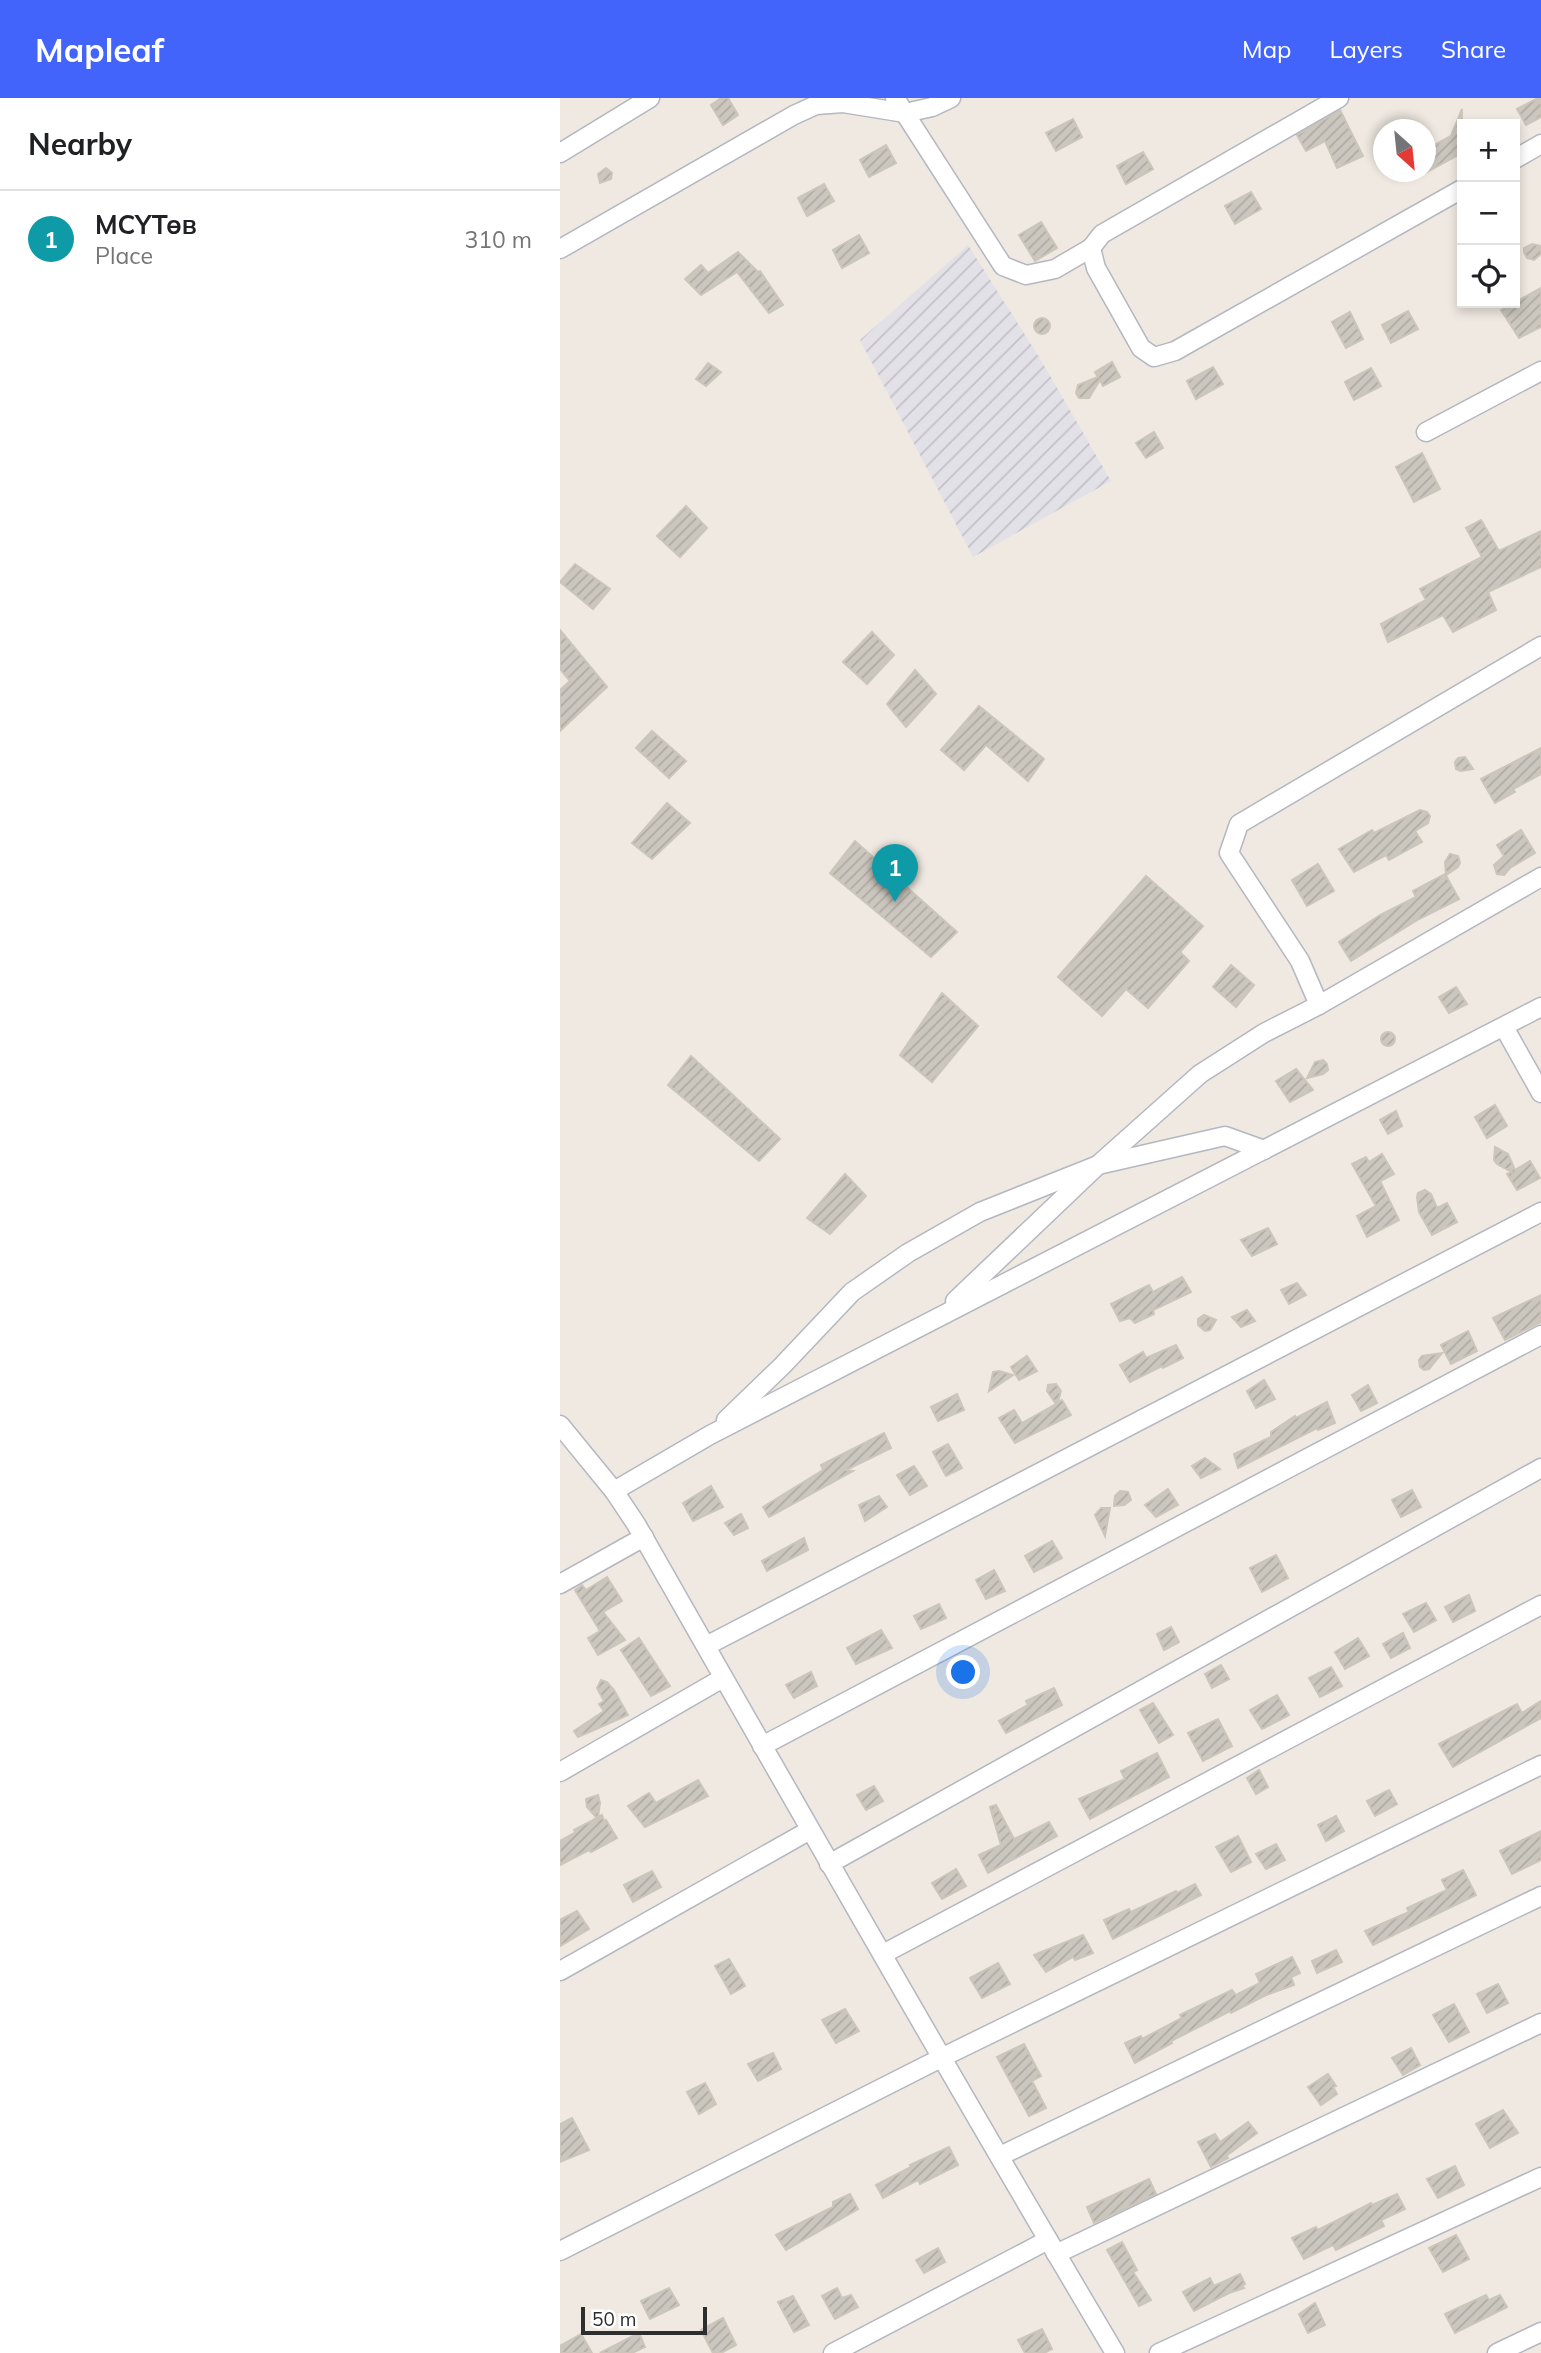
<!DOCTYPE html>
<html lang="en">
<head>
<meta charset="utf-8">
<style>
  body { margin:0; font-family:Mulish,sans-serif; background:#f6f6f6; color:#202124 }
  .controls { position:absolute; right:21px; top:21px; display:grid; overflow:hidden; border-radius:0px; box-shadow:0 4px 10px #0003 }
  .controls button { width:63px; height:63px; display:grid; place-items:center; padding:0; border:0; border-bottom:2px solid #e0e0e0; background:#fff; color:#202124; font:35px sans-serif }
  .compass { position:absolute; left:813px; top:21px; width:63px; height:63px; border-radius:50%; background:#fff; box-shadow:0 4px 10px #0003; rotate:153deg }
  .scale { position:absolute; left:21px; bottom:18px; width:126px; box-sizing:border-box; padding-left:7px; border:4px solid #2e2e2e; border-top:0; font-size:19px; line-height:24px; white-space:nowrap; color:#2e2e2e; -webkit-text-stroke:5px #fff; paint-order:stroke }
  .you { position:absolute; left:404px; top:1575px; width:24px; height:24px; margin:-18px; border:5px solid #fff; border-radius:50%; background:#1a73e8; box-shadow:0 0 0 10px #1a73e833 }
  .badge { display:grid; place-items:center; width:46px; height:46px; border-radius:50%; background:#4264fb; color:#fff; font-size:23px; font-weight:700 }
  .pin { position:absolute; translate:-50% -58px; filter:drop-shadow(0 2px 4px #0008) }
  .pin::after { content:''; position:absolute; top:37px; width:24px; height:21px; background:inherit; clip-path:polygon(0 0,100% 0,50% 100%) }
  .list { margin:0; padding:0; list-style:none }
  h2 { display:flex; justify-content:space-between; align-items:center; height:91px; margin:0; padding:0 28px; font-size:30px }
  h2 small { font-size:23px; font-weight:400; color:#757577 }
  .list li { display:grid; grid-template-columns:46px 1fr auto; gap:21px; align-items:center; box-sizing:border-box; height:98px; padding:0 28px; border-top:2px solid #e0e0e0 }
  .list b { display:block; font-size:26px; white-space:nowrap }
  .list p { margin:0; font-size:23px; white-space:nowrap; color:#757577 }
  .list em { font-size:23px; font-style:normal; color:#757577 }
  .icon { flex:none; width:38px; height:38px; fill:none; stroke:currentColor; stroke-width:2; stroke-linecap:round; stroke-linejoin:round }
  .map { position:relative; flex:none; width:981px; height:2255px; overflow:hidden }
  header { display:flex; align-items:center; gap:42px; box-sizing:border-box; height:98px; padding:0 35px; background:#4264fb; color:#fff }
  header strong { font-size:33px }
  nav { display:flex; gap:38px; margin-inline-start:auto; font-size:24px }
  main { display:flex }
  aside { flex:1; background:#fff }
  .map>svg:first-child { display:block }
  .industrial { fill:url(#industrial-furrows) }
  .building { fill:url(#building-hatch); stroke:#cbc5ba; stroke-width:2 }
  .lines { fill:none; stroke-linecap:round; stroke-linejoin:round }
  .street-casing { stroke:#b4b7c1; stroke-width:21 }
  .street { stroke:#fff; stroke-width:18 }
</style>
</head>
<body>
<header>
<strong>Mapleaf</strong>
<nav><a>Map</a><a>Layers</a><a>Share</a></nav>
</header>
<main>
<aside>
<h2>Nearby<small></small></h2>
<ul class="list">
<li><span class="badge" style="background:#0f9aa8">1</span><div><b>МСҮТөв</b><p>Place</p></div><em>310 m</em></li>
</ul>
</aside>
<div class="map">
<svg width="981" height="2255" viewBox="0 0 981 2255">
  <defs>
    <pattern id="industrial-furrows" width="10" height="10" patternUnits="userSpaceOnUse" patternTransform="scale(1.75)"><rect width="10" height="10" fill="#e3e1e8"/><path d="M-1 1l2-2M0 10L10 0M9 11l2-2" fill="none" stroke="#c3c1c7"/></pattern>
    <pattern id="building-hatch" width="6" height="6" patternUnits="userSpaceOnUse" patternTransform="scale(1.75)"><rect width="6" height="6" fill="#cbc7bf"/><path d="M-1 1l2-2M0 6l6-6M5 7l2-2" fill="none" stroke="#afaba4"/></pattern>
  </defs>
  <rect width="100%" height="100%" fill="#efe9e1"/>
  <!-- industrial -->
  <path class="industrial" d="M408,147L479,259L551,383L413,459L300,242Z"/>
  <!-- building -->
  <g class="building">
    <path d="M161,0H168L178,17L163,27L151,7Z"/>
    <path d="M978,0H981V19L966,27L957,11Z"/>
    <path d="M902,11V55L865,75V52L891,38Z"/>
    <path d="M780,12L803,58L777,70L765,43L746,53L737,37Z"/>
    <path d="M513,21L522,39L496,53L486,35Z"/>
    <path d="M326,47L336,65L309,79L300,62Z"/>
    <path d="M583,54L593,71L566,86L557,68Z"/>
    <path d="M46,70L52,75L51,81L40,85L38,76Z"/>
    <path d="M264,86L274,103L247,118L238,100Z"/>
    <path d="M691,94L701,111L675,126L665,108Z"/>
    <path d="M481,124L497,150L475,163L459,137Z"/>
    <path d="M299,137L309,155L282,170L273,152Z"/>
    <path d="M972,146L981,148V156L974,162L967,160L964,154V150Z"/>
    <path d="M178,154L198,174L200,173L223,207L209,215L177,174L141,197L125,181L141,167L148,175Z"/>
    <path d="M981,190V229L959,240L941,212Z"/>
    <path d="M848,213L858,231L831,245L822,227Z"/>
    <path d="M790,214L803,241L786,250L772,224Z"/>
    <circle cx="482" cy="228" r="8"/>
    <path d="M552,264L560,279L543,288L540,282L529,300H519L516,295L518,287L538,279L535,274Z"/>
    <path d="M148,265L161,274L146,288L136,281Z"/>
    <path d="M653,269L663,286L636,301L627,283Z"/>
    <path d="M811,270L821,288L794,302L785,284Z"/>
    <path d="M594,334L603,350L586,360L576,345Z"/>
    <path d="M862,355L880,391L854,404L836,369Z"/>
    <path d="M126,408L147,430L120,459L97,438Z"/>
    <path d="M921,422L939,453L981,433V469L928,494L936,512L893,534L883,517L828,544L821,526L866,502L860,491L922,459L906,430Z"/>
    <path d="M15,466L50,491L33,511L0,484Z"/>
    <path d="M0,532L47,589L0,633V592L10,583L0,571Z"/>
    <path d="M312,534L334,557L307,586L283,564Z"/>
    <path d="M355,572L376,596L346,629L327,606Z"/>
    <path d="M419,608L484,661L468,683L426,647L404,672L381,652Z"/>
    <path d="M92,633L126,663L109,680L76,650Z"/>
    <path d="M981,650V676L953,691L955,694L935,705L921,681Z"/>
    <path d="M905,659L913,671L901,673L896,671L895,664L898,660Z"/>
    <path d="M107,705L130,725L92,761L72,745Z"/>
    <path d="M860,712L867,714L870,718L868,725L855,733L862,744L829,762L826,757L794,774L779,751L812,732L814,735Z"/>
    <path d="M961,732L975,755L950,770L944,777L937,776L934,767L944,758L937,747Z"/>
    <path d="M295,743L397,834L371,859L270,775Z"/>
    <path d="M890,756L898,758L900,765L898,769L886,777L885,764Z"/>
    <path d="M758,766L774,793L747,808L732,782Z"/>
    <path d="M885,776L899,801L859,821L791,863L779,844L820,817L856,799L853,793Z"/>
    <path d="M586,778L643,828L620,854L629,863L588,910L566,891L542,918L498,879Z"/>
    <path d="M671,867L694,887L676,909L653,889Z"/>
    <path d="M896,889L907,906L889,915L879,899Z"/>
    <path d="M382,895L418,928L372,984L340,957Z"/>
    <circle cx="828" cy="941" r="7"/>
    <path d="M131,958L220,1041L199,1063L108,987Z"/>
    <path d="M763,962L767,966L768,972L763,976L747,980L755,964Z"/>
    <path d="M736,971L753,992L730,1004L716,983Z"/>
    <path d="M935,1007L947,1028L927,1040L915,1019Z"/>
    <path d="M836,1013L842,1028L828,1036L820,1022Z"/>
    <path d="M935,1049L948,1056L955,1072L970,1063L980,1080L957,1092L947,1076L952,1074L937,1066L934,1062Z"/>
    <path d="M822,1056L834,1076L820,1083L839,1122L807,1139L797,1118L816,1108L792,1066L806,1059L809,1064Z"/>
    <path d="M285,1076L306,1098L270,1136L247,1120Z"/>
    <path d="M865,1092L871,1096L877,1110L887,1105L897,1124L872,1137L859,1114L857,1099L858,1095Z"/>
    <path d="M708,1130L717,1146L692,1158L681,1142Z"/>
    <path d="M622,1179L631,1194L593,1212L594,1216L575,1225L570,1220L560,1223L551,1206L589,1187L593,1194Z"/>
    <path d="M737,1185L746,1197L729,1206L721,1192Z"/>
    <path d="M981,1197V1224L945,1242L933,1220Z"/>
    <path d="M687,1212L695,1223L681,1229L672,1219Z"/>
    <path d="M644,1217L656,1222L650,1232L645,1233L638,1227V1221Z"/>
    <path d="M908,1233L917,1253L891,1266L881,1247Z"/>
    <path d="M616,1247L623,1260L603,1270L602,1268L570,1284L560,1267L583,1254L586,1260Z"/>
    <path d="M882,1255L869,1271L864,1272L860,1269L859,1262L862,1258Z"/>
    <path d="M467,1258L477,1273L459,1282L451,1269Z"/>
    <path d="M439,1273L453,1277L429,1293L433,1274Z"/>
    <path d="M704,1282L715,1301L696,1310L687,1293Z"/>
    <path d="M496,1286L501,1293L498,1304L502,1302L511,1317L455,1345L439,1320L454,1312L462,1325L496,1306L487,1293L488,1287Z"/>
    <path d="M808,1287L817,1305L801,1313L792,1297Z"/>
    <path d="M397,1296L404,1312L378,1323L371,1309Z"/>
    <path d="M767,1304L775,1325L758,1332L757,1330L678,1370L674,1356L711,1339V1334L735,1318L736,1320Z"/>
    <path d="M324,1335L331,1350L286,1372L293,1373L209,1419L203,1409L263,1372L261,1367Z"/>
    <path d="M388,1346L402,1370L386,1378L373,1354Z"/>
    <path d="M645,1360L660,1371L641,1380L632,1368Z"/>
    <path d="M354,1368L367,1388L350,1397L337,1377Z"/>
    <path d="M151,1388L163,1409L133,1423L123,1405Z"/>
    <path d="M608,1391L618,1407L596,1419L585,1407Z"/>
    <path d="M852,1392L861,1409L841,1419L832,1402Z"/>
    <path d="M560,1393L568,1394L571,1402L564,1407L554,1408L555,1398Z"/>
    <path d="M319,1398L327,1409L305,1423L299,1407Z"/>
    <path d="M541,1410H550L545,1438L535,1417Z"/>
    <path d="M181,1416L188,1430L174,1437L165,1425Z"/>
    <path d="M244,1440L248,1452L207,1473L202,1463Z"/>
    <path d="M492,1443L502,1460L474,1474L465,1458Z"/>
    <path d="M716,1457L728,1480L702,1494L690,1470Z"/>
    <path d="M434,1472L445,1493L426,1501L416,1482Z"/>
    <path d="M47,1479L62,1503L43,1514L65,1542L38,1557L28,1540L40,1533L15,1492L22,1487L26,1492Z"/>
    <path d="M909,1497L915,1513L893,1524L885,1509Z"/>
    <path d="M866,1505L876,1522L854,1534L843,1516Z"/>
    <path d="M379,1506L386,1520L361,1531L354,1518Z"/>
    <path d="M611,1529L619,1544L604,1552L597,1536Z"/>
    <path d="M321,1532L332,1550L296,1566L287,1550Z"/>
    <path d="M843,1535L850,1550L831,1560L823,1546Z"/>
    <path d="M79,1540L110,1588L91,1598L61,1552Z"/>
    <path d="M798,1540L809,1558L785,1571L775,1554Z"/>
    <path d="M661,1567L669,1581L652,1590L645,1576Z"/>
    <path d="M771,1569L782,1588L760,1599L749,1580Z"/>
    <path d="M251,1574L257,1588L234,1600L226,1587Z"/>
    <path d="M41,1582L47,1584L54,1592L68,1617L18,1639L14,1633L44,1613L39,1606L44,1603L37,1590Z"/>
    <path d="M494,1590L502,1607L446,1635L439,1623L468,1607L466,1603Z"/>
    <path d="M717,1597L729,1617L702,1631L690,1612Z"/>
    <path d="M981,1603V1620L893,1669L879,1646L957,1606L962,1615Z"/>
    <path d="M593,1605L613,1637L599,1645L580,1612Z"/>
    <path d="M658,1621L672,1648L643,1663L628,1635Z"/>
    <path d="M597,1655L609,1679L530,1721L519,1701L565,1681L561,1673Z"/>
    <path d="M699,1672L708,1689L696,1696L687,1680Z"/>
    <path d="M138,1682L148,1698L85,1729L68,1708L89,1695L96,1705Z"/>
    <path d="M314,1688L323,1703L306,1712L297,1697Z"/>
    <path d="M829,1692L837,1706L815,1718L807,1703Z"/>
    <path d="M38,1697L40,1705L38,1719L42,1717L44,1723L46,1722L57,1740L31,1754L29,1752L0,1767V1743L16,1734L14,1732L37,1720L27,1709L26,1701Z"/>
    <path d="M436,1707L454,1741L489,1724L497,1738L428,1775L419,1757L441,1747L430,1709Z"/>
    <path d="M776,1718L784,1733L766,1743L758,1727Z"/>
    <path d="M981,1733V1762L952,1776L940,1753Z"/>
    <path d="M678,1738L691,1764L671,1774L656,1749Z"/>
    <path d="M716,1746L725,1762L706,1771L696,1756Z"/>
    <path d="M396,1771L406,1788L382,1801L372,1785Z"/>
    <path d="M903,1772L916,1797L813,1847L805,1833L849,1814L847,1810L887,1792L882,1782Z"/>
    <path d="M92,1773L101,1789L73,1804L64,1787Z"/>
    <path d="M635,1786L641,1797L553,1841L544,1822L569,1811L571,1814L616,1793L617,1795Z"/>
    <path d="M17,1813L29,1831L0,1848V1822Z"/>
    <path d="M523,1837L533,1855L515,1862L513,1859L486,1874L474,1857Z"/>
    <path d="M776,1852L782,1864L757,1875L752,1863Z"/>
    <path d="M732,1859L740,1875L731,1879L734,1887L706,1897L671,1915L670,1913L611,1943L612,1945L575,1965L565,1945L581,1938L582,1941L622,1920L620,1917L672,1892L676,1897L700,1885L696,1876Z"/>
    <path d="M169,1861L185,1888L171,1896L155,1868Z"/>
    <path d="M438,1865L450,1886L422,1900L410,1880Z"/>
    <path d="M938,1886L948,1905L927,1915L917,1896Z"/>
    <path d="M894,1906L909,1934L889,1944L873,1917Z"/>
    <path d="M285,1911L299,1933L276,1945L262,1922Z"/>
    <path d="M464,1946L481,1978L472,1983L486,2010L469,2018L437,1959Z"/>
    <path d="M851,1950L860,1967L843,1977L832,1960Z"/>
    <path d="M213,1955L221,1971L198,1983L188,1966Z"/>
    <path d="M768,1976L776,1988L773,1989L777,1996L761,2007L748,1989Z"/>
    <path d="M145,1985L156,2006L139,2016L127,1994Z"/>
    <path d="M943,2012L958,2035L930,2050L916,2026Z"/>
    <path d="M12,2020L29,2052L0,2064V2026Z"/>
    <path d="M688,2024L697,2035L666,2058L668,2060L651,2069L638,2044L655,2036L660,2044Z"/>
    <path d="M389,2049L398,2067L360,2086L358,2082L323,2100L316,2087L351,2069L350,2067Z"/>
    <path d="M895,2068L904,2087L878,2100L867,2081Z"/>
    <path d="M589,2081L596,2096L534,2125L527,2109Z"/>
    <path d="M290,2096L298,2111L226,2152L216,2137L273,2109V2104Z"/>
    <path d="M837,2096L845,2111L821,2122L824,2128L776,2152L773,2147L744,2161L732,2140L756,2129L758,2132L811,2105L812,2107Z"/>
    <path d="M896,2137L909,2161L883,2174L869,2150Z"/>
    <path d="M562,2144L577,2172L573,2174L591,2202L579,2208L547,2152Z"/>
    <path d="M378,2150L385,2164L364,2175L356,2162Z"/>
    <path d="M680,2176L685,2186L682,2188L684,2190L669,2195L634,2213L623,2194L650,2180L654,2188Z"/>
    <path d="M109,2190L119,2207L90,2221L81,2203Z"/>
    <path d="M277,2190L282,2200L291,2197L298,2209L275,2221L262,2198Z"/>
    <path d="M926,2197L929,2202L940,2197L947,2209L895,2235L885,2216Z"/>
    <path d="M233,2198L249,2227L234,2234L218,2204Z"/>
    <path d="M755,2205L765,2227L748,2235L739,2216Z"/>
    <path d="M163,2220L176,2247L161,2255H153L141,2232Z"/>
    <path d="M482,2231L492,2251L484,2255H465L458,2242Z"/>
    <path d="M79,2235L85,2249L72,2255H40Z"/>
    <path d="M21,2236L32,2255H0V2248Z"/>
  </g>
  <g class="lines">
    <defs>
      <g id="street">
        <path d="M335,0L443,168L466,177L495,171L531,150L542,136L779,0"/>
        <path d="M0,55L90,0"/>
        <path d="M955,61L981,46"/>
        <path d="M531,150L536,170L581,250L594,259L615,253L902,91"/>
        <path d="M0,151L234,17L256,7L283,5L345,15L372,9L391,0"/>
        <path d="M866,334L981,273"/>
        <path d="M759,907L740,863L669,755L679,726L981,548"/>
        <path d="M944,929L981,995"/>
        <path d="M395,1203L538,1067L640,976L704,935L759,907L981,779"/>
        <path d="M166,1322L222,1268L292,1194L348,1155L420,1114L538,1067L665,1038L704,1052"/>
        <path d="M0,1327L54,1393L76,1426C234,1703 392,1981 555,2255"/>
        <path d="M54,1393L150,1337L981,909"/>
        <path d="M0,1486L84,1439"/>
        <path d="M146,1548L981,1114"/>
        <path d="M202,1648L981,1237"/>
        <path d="M0,1674L163,1580"/>
        <path d="M269,1766L981,1370"/>
        <path d="M323,1856L981,1507"/>
        <path d="M0,1873L250,1732"/>
        <path d="M440,2058L981,1798"/>
        <path d="M0,2153L383,1959L981,1667"/>
        <path d="M496,2156L981,1925"/>
        <path d="M273,2255L488,2142"/>
        <path d="M599,2255L981,2079"/>
        <path d="M937,2255L981,2234"/>
      </g>
    </defs>
    <!-- street casing -->
    <use href="#street" class="street-casing"/>
    <!-- street -->
    <use href="#street" class="street"/>
  </g>
</svg>
<div class="controls">
<button>+</button>
<button>−</button>
<button><svg class="icon" aria-label="locate" viewBox="0 0 24 24"><circle cx="12" cy="12" r="6"/><path d="M12 2v4M12 18v4M2 12h4M18 12h4"/></svg></button>
</div>
<svg class="compass" viewBox="-18 -18 36 36"><path d="M0-13l5 13h-10z" fill="#e53935"/><path d="M0 13l5-13h-10z" fill="#757577"/></svg>
<div class="scale">50 m</div>
<div class="you"></div>
<div class="pin badge" style="left:335px;top:804px;background:#0f9aa8">1</div>
</div>
</main>
</body>
</html>
